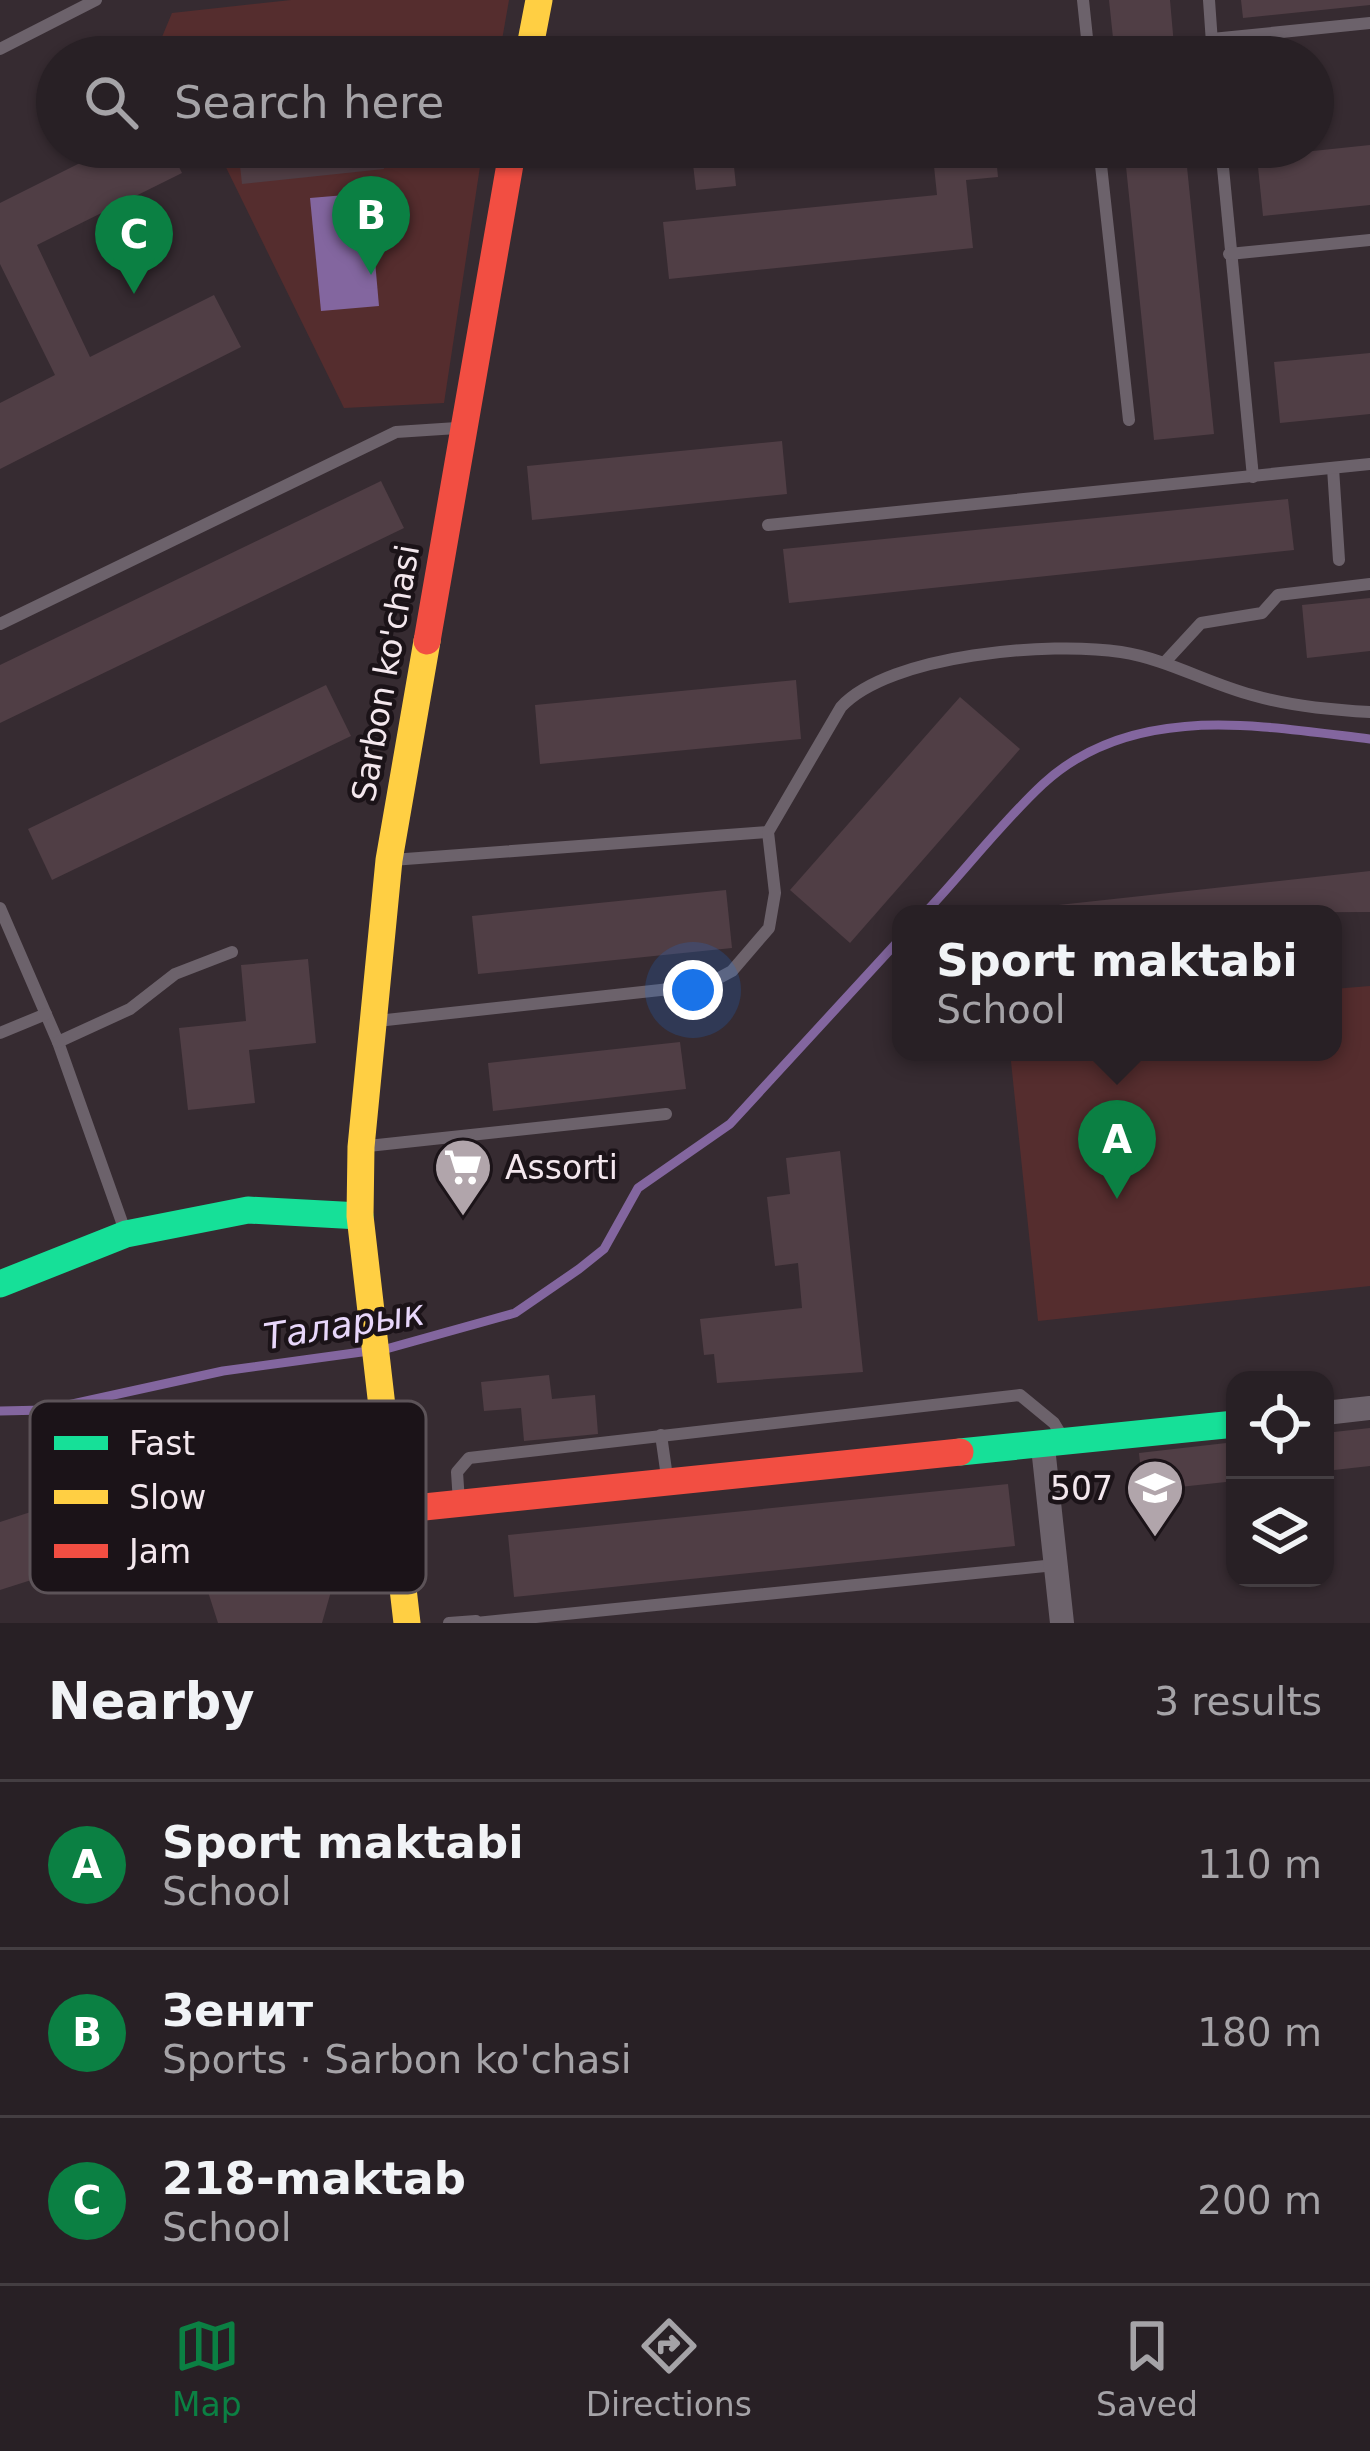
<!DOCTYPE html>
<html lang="en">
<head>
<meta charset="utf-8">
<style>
  body { margin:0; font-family:"DejaVu Sans",sans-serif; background:#30282d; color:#f1f3f6 }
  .controls { position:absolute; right:36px; bottom:36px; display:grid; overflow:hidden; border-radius:24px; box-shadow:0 3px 9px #0004 }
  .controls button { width:108px; height:108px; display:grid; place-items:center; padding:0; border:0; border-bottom:3px solid #443e42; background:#282025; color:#f1f3f6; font:60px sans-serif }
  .you { position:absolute; left:693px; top:990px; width:42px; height:42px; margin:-30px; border:9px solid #fff; border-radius:50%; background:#1a73e8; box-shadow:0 0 0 18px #1a73e833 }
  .badge { display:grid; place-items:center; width:78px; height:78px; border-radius:50%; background:#0b8043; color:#fff; font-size:39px; font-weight:700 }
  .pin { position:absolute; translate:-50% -99px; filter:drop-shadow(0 3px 6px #0008) }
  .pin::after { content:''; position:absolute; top:63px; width:42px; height:36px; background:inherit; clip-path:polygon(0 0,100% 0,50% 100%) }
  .popup { position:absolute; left:892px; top:905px; width:450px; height:156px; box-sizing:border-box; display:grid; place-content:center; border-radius:24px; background:#282025; filter:drop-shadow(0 3px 9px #0005); font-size:39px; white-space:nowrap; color:#a5a3a7 }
  .popup b { font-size:45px; color:#f1f3f6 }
  .popup::after { content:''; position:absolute; left:50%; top:100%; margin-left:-24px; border:24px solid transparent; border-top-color:#282025 }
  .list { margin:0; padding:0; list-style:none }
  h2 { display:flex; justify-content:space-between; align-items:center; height:156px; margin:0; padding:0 48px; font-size:51px }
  h2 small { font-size:39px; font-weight:400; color:#a5a3a7 }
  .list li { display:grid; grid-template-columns:78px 1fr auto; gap:36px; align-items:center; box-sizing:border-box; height:168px; padding:0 48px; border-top:3px solid #443e42 }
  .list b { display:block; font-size:45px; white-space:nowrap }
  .list p { margin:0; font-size:39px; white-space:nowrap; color:#a5a3a7 }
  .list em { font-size:39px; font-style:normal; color:#a5a3a7 }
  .icon { flex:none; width:66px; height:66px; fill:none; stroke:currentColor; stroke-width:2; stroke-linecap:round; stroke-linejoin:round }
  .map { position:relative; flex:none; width:1370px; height:1623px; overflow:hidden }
  .search { position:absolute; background:#282025; box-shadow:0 3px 9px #0004; left:36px; right:36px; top:36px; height:132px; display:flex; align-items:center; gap:30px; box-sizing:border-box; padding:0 42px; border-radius:66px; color:#a5a3a7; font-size:45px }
  .sheet { height:660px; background:#282025 }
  nav { display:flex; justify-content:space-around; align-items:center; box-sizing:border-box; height:168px; border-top:3px solid #443e42; background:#282025; font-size:33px; color:#a5a3a7 }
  nav a { display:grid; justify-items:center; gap:6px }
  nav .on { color:#0b8043 }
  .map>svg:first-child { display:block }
  .green { fill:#552d2e }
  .water { fill:#83669f }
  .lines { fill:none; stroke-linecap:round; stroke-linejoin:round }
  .stream { stroke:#83669f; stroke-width:9 }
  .building { fill:#503e45 }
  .lane { stroke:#6c626b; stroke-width:12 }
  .street { stroke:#6c626b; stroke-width:24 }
  .fast { stroke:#16e098; stroke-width:27 }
  .slow { stroke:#ffcf43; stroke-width:27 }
  .jam { stroke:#f24e42; stroke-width:27 }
  .labels { text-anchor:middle; stroke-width:9; stroke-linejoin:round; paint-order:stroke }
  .street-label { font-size:33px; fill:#f3e7ed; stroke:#1b1318 }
  .poi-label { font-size:33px; fill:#f3e7ed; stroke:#1b1318; text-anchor:start }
  .water-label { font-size:36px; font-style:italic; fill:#e8d7fb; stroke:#1b1318 }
  .key { fill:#1b1318; stroke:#5c5358; stroke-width:3 }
  .key-label { font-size:33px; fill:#f3e7ed }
</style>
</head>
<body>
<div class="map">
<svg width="1370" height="1623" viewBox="0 0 1370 1623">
  <rect width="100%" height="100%" fill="#362b31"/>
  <!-- green -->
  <g class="green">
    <path d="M291,0H509L499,57H172L162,37L172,13Z"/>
    <path d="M216,147H483L444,403L344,408Z"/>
    <path d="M1370,986V1286L1038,1321L1010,1052H1333V989Z"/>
  </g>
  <!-- water -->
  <path class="water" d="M369,193L379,306L321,311L310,198Z"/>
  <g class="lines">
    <!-- stream -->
    <g class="stream">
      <path d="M924,914C964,872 1000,824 1043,784C1133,701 1261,726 1370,739"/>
      <path d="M386,1349L515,1313L579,1269L604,1249L638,1188L730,1124L901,938"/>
      <path d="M0,1411L45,1410L223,1371L369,1351"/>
    </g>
  </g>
  <!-- building -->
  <g class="building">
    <path d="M1109,0H1170L1175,57H1115Z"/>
    <path d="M1241,0H1370V5L1243,18Z"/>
    <path d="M1370,145V205L1263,216L1257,157Z"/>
    <path d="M112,147H169L182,173L37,245L90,357L214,295L241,347L0,469V403L55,375L0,264V203Z"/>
    <path d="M238,147H382L384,169L242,184Z"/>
    <path d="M691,147H732L736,186L696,190Z"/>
    <path d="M756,147H857V150L758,161Z"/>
    <path d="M932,147H995L998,177L966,180L973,248L669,279L663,222L937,195Z"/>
    <path d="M1124,147H1185L1214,434L1154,440Z"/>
    <path d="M1370,353V414L1280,423L1274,362Z"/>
    <path d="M782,441L787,494L532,520L527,466Z"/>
    <path d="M381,481L404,528L0,723V665Z"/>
    <path d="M1288,499L1294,550L789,603L783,549Z"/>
    <path d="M1370,598V651L1307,658L1302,605Z"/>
    <path d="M796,680L801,739L540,764L535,705Z"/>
    <path d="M326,685L351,736L52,880L28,829Z"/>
    <path d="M960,697L1020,749L850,943L790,890Z"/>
    <path d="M1370,871V912L1032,914L1031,908Z"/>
    <path d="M726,890L732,948L478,974L472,916Z"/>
    <path d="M308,959L316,1043L249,1050L255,1103L188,1110L179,1028L246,1021L241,965Z"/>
    <path d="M680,1042L686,1089L493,1111L488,1063Z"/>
    <path d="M840,1151L863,1372L717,1383L714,1354L704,1355L700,1319L802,1308L798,1263L775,1266L767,1197L790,1194L786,1158Z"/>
    <path d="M549,1375L552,1399L595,1395L598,1434L524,1441L521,1408L484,1411L481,1382Z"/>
    <path d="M346,1410L361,1486L322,1623H218L194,1548L239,1535L245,1562L290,1550L297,1524L283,1518L266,1432Z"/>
    <path d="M1370,1428V1466L1325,1471V1433Z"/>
    <path d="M1235,1442V1481L1143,1491L1139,1453Z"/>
    <path d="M1008,1484L1015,1546L514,1597L508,1535Z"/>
    <path d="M49,1506L69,1568L0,1590V1522Z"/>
  </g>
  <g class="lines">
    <!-- lane -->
    <g class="lane">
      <path d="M1083,0L1089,57"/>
      <path d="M1209,0L1213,57"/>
      <path d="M1212,39L1370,23"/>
      <path d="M0,49L96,0"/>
      <path d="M1099,147L1129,420"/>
      <path d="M1221,147L1253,477"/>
      <path d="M1229,254L1370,240"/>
      <path d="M1333,468L1339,560"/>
      <path d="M768,525L1370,464"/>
      <path d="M0,624L396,432L457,428"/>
      <path d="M1165,662L1201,623L1262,613L1278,595L1370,584"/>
      <path d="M392,860L768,832"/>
      <path d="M0,908L58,1042L124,1228"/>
      <path d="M377,1021L706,985L732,971L769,928L775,893L768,832L841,707C890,654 1051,641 1121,652C1167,659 1207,683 1252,695C1290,706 1331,710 1370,712"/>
      <path d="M0,1033L46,1014"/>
      <path d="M58,1042L130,1009L175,974L232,952"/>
      <path d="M368,1146L666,1114"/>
      <path d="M661,1435L667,1477"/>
      <path d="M459,1502L457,1472L469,1458L1020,1395L1054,1423L1063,1438"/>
      <path d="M449,1623L476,1621"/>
      <path d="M476,1623L1055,1565"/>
    </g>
    <!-- street -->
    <g class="street">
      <path d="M1325,1413L1370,1408"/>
      <path d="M1043,1447L1062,1623"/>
    </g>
    <!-- fast -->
    <g class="fast">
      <path d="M0,1284L126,1234L248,1210L360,1216"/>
      <path d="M960,1452L1235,1424"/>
    </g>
    <!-- slow -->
    <g class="slow">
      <path d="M528,57L539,0"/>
      <path d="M407,1623L360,1216L361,1147L389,860L427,641"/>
    </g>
    <!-- jam -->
    <g class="jam">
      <path d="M427,641L513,147"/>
      <path d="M395,1510L960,1452"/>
    </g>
  </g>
  <!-- icons -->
  <defs>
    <symbol id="supermarket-pin" viewBox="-11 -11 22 30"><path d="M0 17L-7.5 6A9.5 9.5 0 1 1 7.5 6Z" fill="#b1a5ab" stroke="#1b1318"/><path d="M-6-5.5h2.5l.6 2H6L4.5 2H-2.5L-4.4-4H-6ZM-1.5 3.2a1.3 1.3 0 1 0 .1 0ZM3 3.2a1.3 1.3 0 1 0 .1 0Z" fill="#fff"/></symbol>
    <symbol id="school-pin" viewBox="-11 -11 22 30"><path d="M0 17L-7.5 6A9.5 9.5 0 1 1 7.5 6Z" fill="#b1a5ab" stroke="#1b1318"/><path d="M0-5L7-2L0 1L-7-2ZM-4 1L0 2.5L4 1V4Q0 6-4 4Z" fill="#fff"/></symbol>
  </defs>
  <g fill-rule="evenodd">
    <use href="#supermarket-pin" x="430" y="1134" width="66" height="90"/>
    <use href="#school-pin" x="1122" y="1455" width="66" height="90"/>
  </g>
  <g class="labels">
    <!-- street labels -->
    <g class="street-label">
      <text transform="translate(385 673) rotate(-80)" y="12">Sarbon ko'chasi</text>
    </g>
    <!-- poi labels -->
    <g class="poi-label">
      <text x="505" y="1179">Assorti</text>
      <text x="1113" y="1500" text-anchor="end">507</text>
    </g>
    <!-- water labels -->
    <g class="water-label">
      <text transform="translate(344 1324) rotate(-9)" y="13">Таларык</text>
    </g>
  </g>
  <!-- legend -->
  <rect x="30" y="1401" width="396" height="192" rx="18" class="key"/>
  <rect x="54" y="1436" width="54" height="14" fill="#16e098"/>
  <rect x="54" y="1490" width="54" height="14" fill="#ffcf43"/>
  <rect x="54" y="1544" width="54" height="14" fill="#f24e42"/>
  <g class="key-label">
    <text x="129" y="1455">Fast</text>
    <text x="129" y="1509">Slow</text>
    <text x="129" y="1563">Jam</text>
  </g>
</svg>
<div class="controls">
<button><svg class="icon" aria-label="locate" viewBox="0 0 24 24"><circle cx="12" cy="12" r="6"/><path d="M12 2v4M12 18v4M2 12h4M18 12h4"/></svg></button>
<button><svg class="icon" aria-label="layers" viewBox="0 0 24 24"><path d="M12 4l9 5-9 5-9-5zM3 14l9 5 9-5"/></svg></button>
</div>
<div class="you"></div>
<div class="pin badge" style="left:1117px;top:1199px">A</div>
<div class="popup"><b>Sport maktabi</b>School</div>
<div class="pin badge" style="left:371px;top:275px">B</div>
<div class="pin badge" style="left:134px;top:294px">C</div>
<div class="search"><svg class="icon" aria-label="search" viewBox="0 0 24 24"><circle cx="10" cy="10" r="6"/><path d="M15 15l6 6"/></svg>Search here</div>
</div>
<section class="sheet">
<h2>Nearby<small>3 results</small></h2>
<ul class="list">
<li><span class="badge">A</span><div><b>Sport maktabi</b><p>School</p></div><em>110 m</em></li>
<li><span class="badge">B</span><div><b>Зенит</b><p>Sports · Sarbon ko'chasi</p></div><em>180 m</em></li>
<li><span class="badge">C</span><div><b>218-maktab</b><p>School</p></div><em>200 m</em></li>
</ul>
</section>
<nav>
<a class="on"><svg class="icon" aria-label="map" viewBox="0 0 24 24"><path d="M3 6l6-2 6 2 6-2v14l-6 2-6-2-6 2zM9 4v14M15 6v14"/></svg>Map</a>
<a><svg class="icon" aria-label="directions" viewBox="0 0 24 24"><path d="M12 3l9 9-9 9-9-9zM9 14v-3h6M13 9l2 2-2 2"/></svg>Directions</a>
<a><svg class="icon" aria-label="saved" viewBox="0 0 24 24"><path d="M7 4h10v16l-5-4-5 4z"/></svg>Saved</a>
</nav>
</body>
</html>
